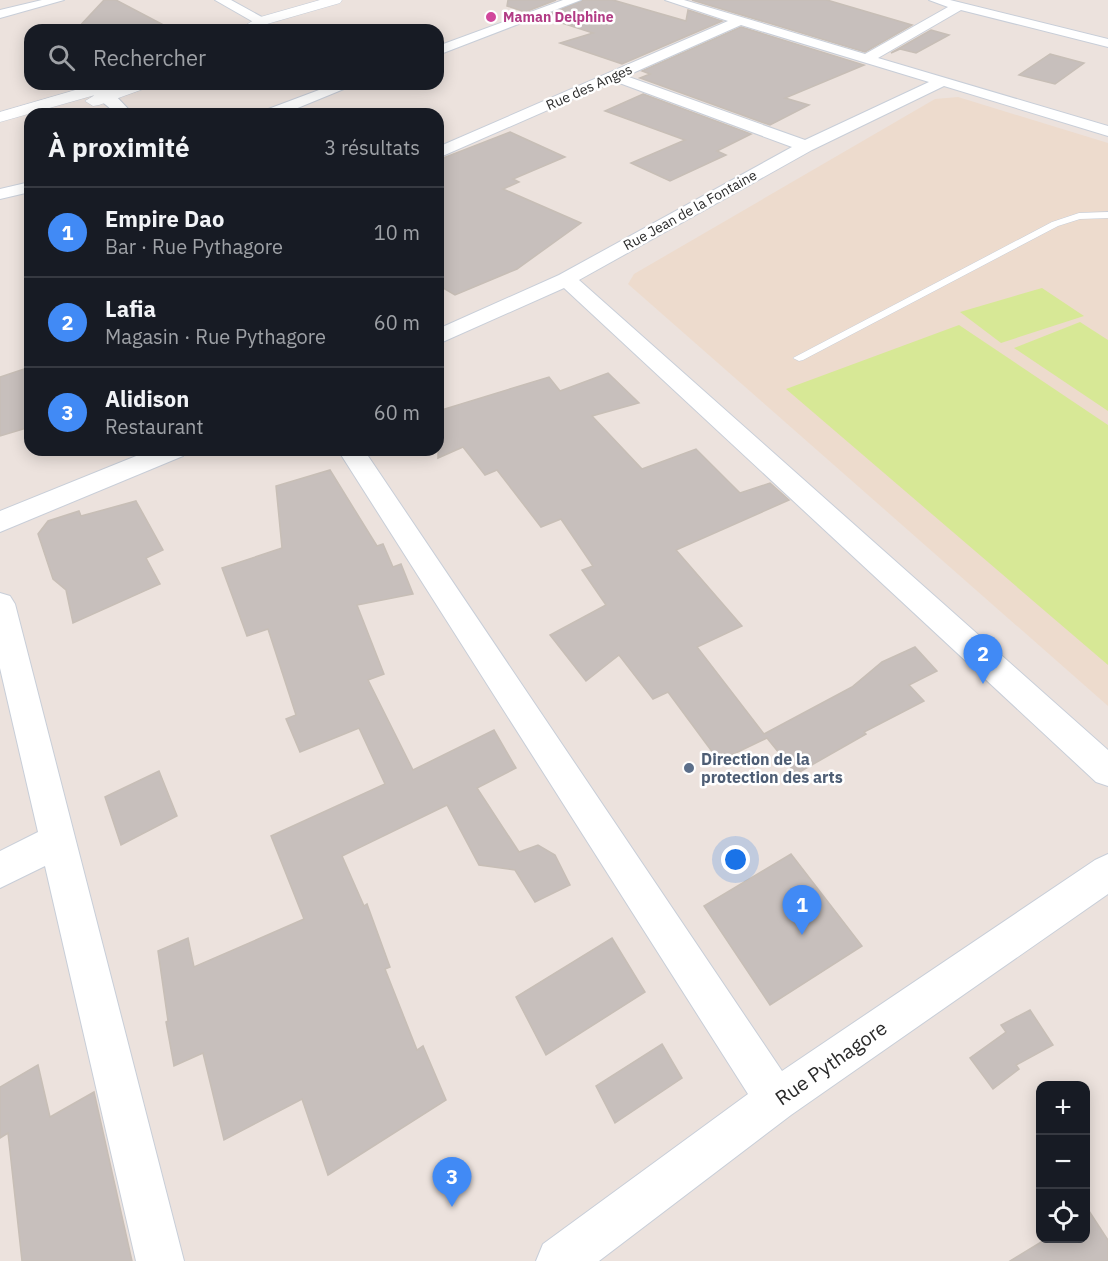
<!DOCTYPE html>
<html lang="fr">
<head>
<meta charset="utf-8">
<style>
  body { margin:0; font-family:"IBM Plex Sans",sans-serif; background:#20242c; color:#f1f3f6 }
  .controls { position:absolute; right:18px; bottom:18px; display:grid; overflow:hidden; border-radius:12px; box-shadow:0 3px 15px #0003 }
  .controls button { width:54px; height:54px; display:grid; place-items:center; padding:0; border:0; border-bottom:2px solid #363941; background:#171b24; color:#f1f3f6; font:30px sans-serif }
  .you { position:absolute; left:736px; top:860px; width:21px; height:21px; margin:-15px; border:4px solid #fff; border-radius:50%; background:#1a73e8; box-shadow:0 0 0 9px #1a73e833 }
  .badge { display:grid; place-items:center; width:39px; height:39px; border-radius:50%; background:#418af5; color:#fff; font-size:20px; font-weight:700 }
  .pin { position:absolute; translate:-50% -50px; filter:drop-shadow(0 2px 3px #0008) }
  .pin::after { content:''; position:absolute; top:32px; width:21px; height:18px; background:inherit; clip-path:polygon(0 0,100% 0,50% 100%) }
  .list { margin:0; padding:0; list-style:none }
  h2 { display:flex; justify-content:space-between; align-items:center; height:78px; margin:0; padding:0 24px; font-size:26px }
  h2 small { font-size:20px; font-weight:400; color:#9ea1a6 }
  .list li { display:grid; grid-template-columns:39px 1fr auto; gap:18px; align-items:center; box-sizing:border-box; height:90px; padding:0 24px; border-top:2px solid #363941 }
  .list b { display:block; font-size:22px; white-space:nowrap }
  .list p { margin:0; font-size:20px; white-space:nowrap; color:#9ea1a6 }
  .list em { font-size:20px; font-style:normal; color:#9ea1a6 }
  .icon { flex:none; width:33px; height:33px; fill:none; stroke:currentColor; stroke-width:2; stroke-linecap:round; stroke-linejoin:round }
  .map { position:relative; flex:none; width:1108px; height:1261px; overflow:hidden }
  .search { position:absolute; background:#171b24; box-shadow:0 3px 15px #0003; left:24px; top:24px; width:420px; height:66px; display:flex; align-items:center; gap:15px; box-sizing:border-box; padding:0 21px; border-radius:18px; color:#9ea1a6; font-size:22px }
  .panel { position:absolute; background:#171b24; box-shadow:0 3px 15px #0003; left:24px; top:108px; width:420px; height:348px; border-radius:18px }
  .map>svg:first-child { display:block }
  .education { fill:#eddbcd }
  .pitch { fill:#d7e896 }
  .building { fill:#c7bfbc; stroke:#c7beb6; stroke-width:1.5 }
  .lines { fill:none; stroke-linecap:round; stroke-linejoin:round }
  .service-casing { stroke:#c8ced8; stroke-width:1 }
  .minor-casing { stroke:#c8ced8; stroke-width:2 }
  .tertiary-casing { stroke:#c8ced8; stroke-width:1 }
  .service { fill:#fff; fill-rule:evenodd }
  .minor { fill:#fff; fill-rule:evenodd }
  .tertiary { fill:#fff; fill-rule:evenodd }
  .hotel-dot { fill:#d1479c; stroke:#fff; stroke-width:2 }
  .service-dot { fill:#5c6f8a; stroke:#fff; stroke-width:2 }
  .labels { text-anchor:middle; stroke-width:5; stroke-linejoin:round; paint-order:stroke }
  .far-hotel-label { font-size:14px; font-weight:bold; fill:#b23c85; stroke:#fff; text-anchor:start }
  .far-street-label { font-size:14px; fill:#2a2a2a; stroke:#fff }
  .service-label { font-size:16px; font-weight:bold; fill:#4e5e75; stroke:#fff; text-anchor:start }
  .near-street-label { font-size:20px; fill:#2a2a2a; stroke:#fff }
</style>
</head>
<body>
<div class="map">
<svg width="1108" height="1261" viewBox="0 0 1108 1261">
  <rect width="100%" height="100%" fill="#ece2dd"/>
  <!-- education -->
  <path class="education" d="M958,97L1108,143V706L628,284L634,274L935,99Z"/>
  <!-- pitch -->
  <g class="pitch">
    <path d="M1042,288L1084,316L1001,343L960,312Z"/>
    <path d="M1080,322L1108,340V411L1014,348Z"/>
    <path d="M959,325L1108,425V665L786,389Z"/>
  </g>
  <!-- building -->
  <g class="building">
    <path d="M104,0H116L173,30H76Z"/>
    <path d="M508,0H556L525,12L507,6Z"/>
    <path d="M583,0H613L686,21L688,10L722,21L622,64L560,43L593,33L543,17Z"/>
    <path d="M692,0H827L912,25L865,52Z"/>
    <path d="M741,27L864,65L785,98L809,105L770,125L640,78L650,74L642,71Z"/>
    <path d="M931,30L949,35L916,53L900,49L891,53Z"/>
    <path d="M1050,54L1084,63L1055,84L1019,75Z"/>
    <path d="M643,94L751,134L717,151L726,155L670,181L631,163L685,140L605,111Z"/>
    <path d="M510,132L565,157L513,179L519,182L503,189L581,223L517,269L455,295L438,285V160Z"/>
    <path d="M30,367V427L0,436V377Z"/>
    <path d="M608,373L639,403L592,416L642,469L696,449L740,493L770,483L789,500L676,550L742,626L697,647L764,734L852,687L882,662L915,647L937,671L909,685L924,701L864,732L866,734L796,774L767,738L719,761L668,692L653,699L619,655L586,681L550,635L606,605L582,570L593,566L561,519L541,527L497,470L485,475L463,447L438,458V411L549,377L560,391Z"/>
    <path d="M330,470L377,546L383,544L393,567L401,564L413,594L357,605L384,674L368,680L413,770L494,730L516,768L477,788L519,852L538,845L555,855L570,885L535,902L515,870L479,865L447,805L342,856L364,906L367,904L390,967L385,969L417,1050L423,1046L446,1100L328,1175L302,1099L224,1140L203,1053L174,1066L166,1022L168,1021L158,951L188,938L194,967L304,919L271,836L385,784L359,728L300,752L286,719L296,715L268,629L247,636L222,568L282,548L276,486Z"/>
    <path d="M136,501L163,550L146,558L160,584L73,623L66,590L53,579L38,534L48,521L79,511L81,516Z"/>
    <path d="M159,771L177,816L121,845L105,797Z"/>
    <path d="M791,854L862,946L770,1005L704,906Z"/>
    <path d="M612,938L645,992L546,1055L516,997Z"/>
    <path d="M1030,1010L1053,1045L1016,1065L1019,1069L993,1089L970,1058L1006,1032L1001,1025Z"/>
    <path d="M662,1044L682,1078L615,1123L596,1086Z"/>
    <path d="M38,1065L50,1117L94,1092L132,1261H22L8,1133L0,1138V1087Z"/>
    <path d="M1089,1211L1108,1240V1261H1010L1046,1239H1086V1214Z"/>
  </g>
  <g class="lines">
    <defs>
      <path id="service" d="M1108,212V218L1080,219L1058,226L803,360L799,361L793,358L1052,222L1079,213Z"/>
      <g id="minor">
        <path d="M42,0H64L0,18V10Z"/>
        <path d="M215,0H231L269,21L267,24H257Z"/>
        <path d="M563,0H581L438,55V46Z"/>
        <path d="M665,0H684L865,54L948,7L929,0H950L1108,39V47L961,10L878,58L1108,126V136L944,86L812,150L579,280L1108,750V786L1096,782L564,288L438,344V329L559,275L792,147L614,81L438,158V147L728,21ZM741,25L929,82L805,140L626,76Z"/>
        <path d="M335,84H356L283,114H261L263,111Z"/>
        <path d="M96,85L114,94L133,114H116C108,105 96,99 88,90Z"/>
        <path d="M30,182V192L0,199V189Z"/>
        <path d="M151,450H187L183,456L0,532V511Z"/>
        <path d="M338,450H364L782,1071L1095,860L1108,854V894L791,1115L599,1261H536L543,1244L748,1094Z"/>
        <path d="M0,593L10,596L15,604L184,1261H136L45,866L0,888V851L38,832L0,668Z"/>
      </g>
      <g id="tertiary">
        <path d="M320,0H342L340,3L267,24L256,30H238L257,18Z"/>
        <path d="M96,84H151L149,87L99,105L93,106L85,101L95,95L0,122V112Z"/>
      </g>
    </defs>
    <!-- service casing -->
    <use href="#service" class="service-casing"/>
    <!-- minor casing -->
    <use href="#minor" class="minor-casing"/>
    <!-- tertiary casing -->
    <use href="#tertiary" class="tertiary-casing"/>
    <!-- service -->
    <use href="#service" class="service"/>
    <!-- minor -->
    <use href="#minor" class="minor"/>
    <!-- tertiary -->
    <use href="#tertiary" class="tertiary"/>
  </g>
  <!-- markers -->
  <circle class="hotel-dot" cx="491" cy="17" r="6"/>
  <circle class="service-dot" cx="689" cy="768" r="6"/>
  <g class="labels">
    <!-- far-hotel labels -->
    <g class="far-hotel-label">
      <text x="503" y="22">Maman Delphine</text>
    </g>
    <!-- far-street labels -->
    <g class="far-street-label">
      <text transform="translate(589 87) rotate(-24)" y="5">Rue des Anges</text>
      <text transform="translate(690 210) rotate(-29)" y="5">Rue Jean de la Fontaine</text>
    </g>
    <!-- service labels -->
    <g class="service-label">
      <text x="701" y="765">Direction de la<tspan x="701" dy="18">protection des arts</tspan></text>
    </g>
    <!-- near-street labels -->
    <g class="near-street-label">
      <text transform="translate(831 1063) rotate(-35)" y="7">Rue Pythagore</text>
    </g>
  </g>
</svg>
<div class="controls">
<button>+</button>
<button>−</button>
<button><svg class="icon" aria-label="locate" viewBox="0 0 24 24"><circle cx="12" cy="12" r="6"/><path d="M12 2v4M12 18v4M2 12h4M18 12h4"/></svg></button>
</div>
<div class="you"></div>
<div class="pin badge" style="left:802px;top:935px">1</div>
<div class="pin badge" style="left:983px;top:684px">2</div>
<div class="pin badge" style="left:452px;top:1207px">3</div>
<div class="search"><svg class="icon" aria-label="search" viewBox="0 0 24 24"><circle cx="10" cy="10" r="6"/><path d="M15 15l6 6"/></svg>Rechercher</div>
<section class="panel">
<h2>À proximité<small>3 résultats</small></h2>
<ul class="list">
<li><span class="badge">1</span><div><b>Empire Dao</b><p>Bar · Rue Pythagore</p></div><em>10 m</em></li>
<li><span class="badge">2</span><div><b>Lafia</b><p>Magasin · Rue Pythagore</p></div><em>60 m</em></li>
<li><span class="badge">3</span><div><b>Alidison</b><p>Restaurant</p></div><em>60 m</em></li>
</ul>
</section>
</div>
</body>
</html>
